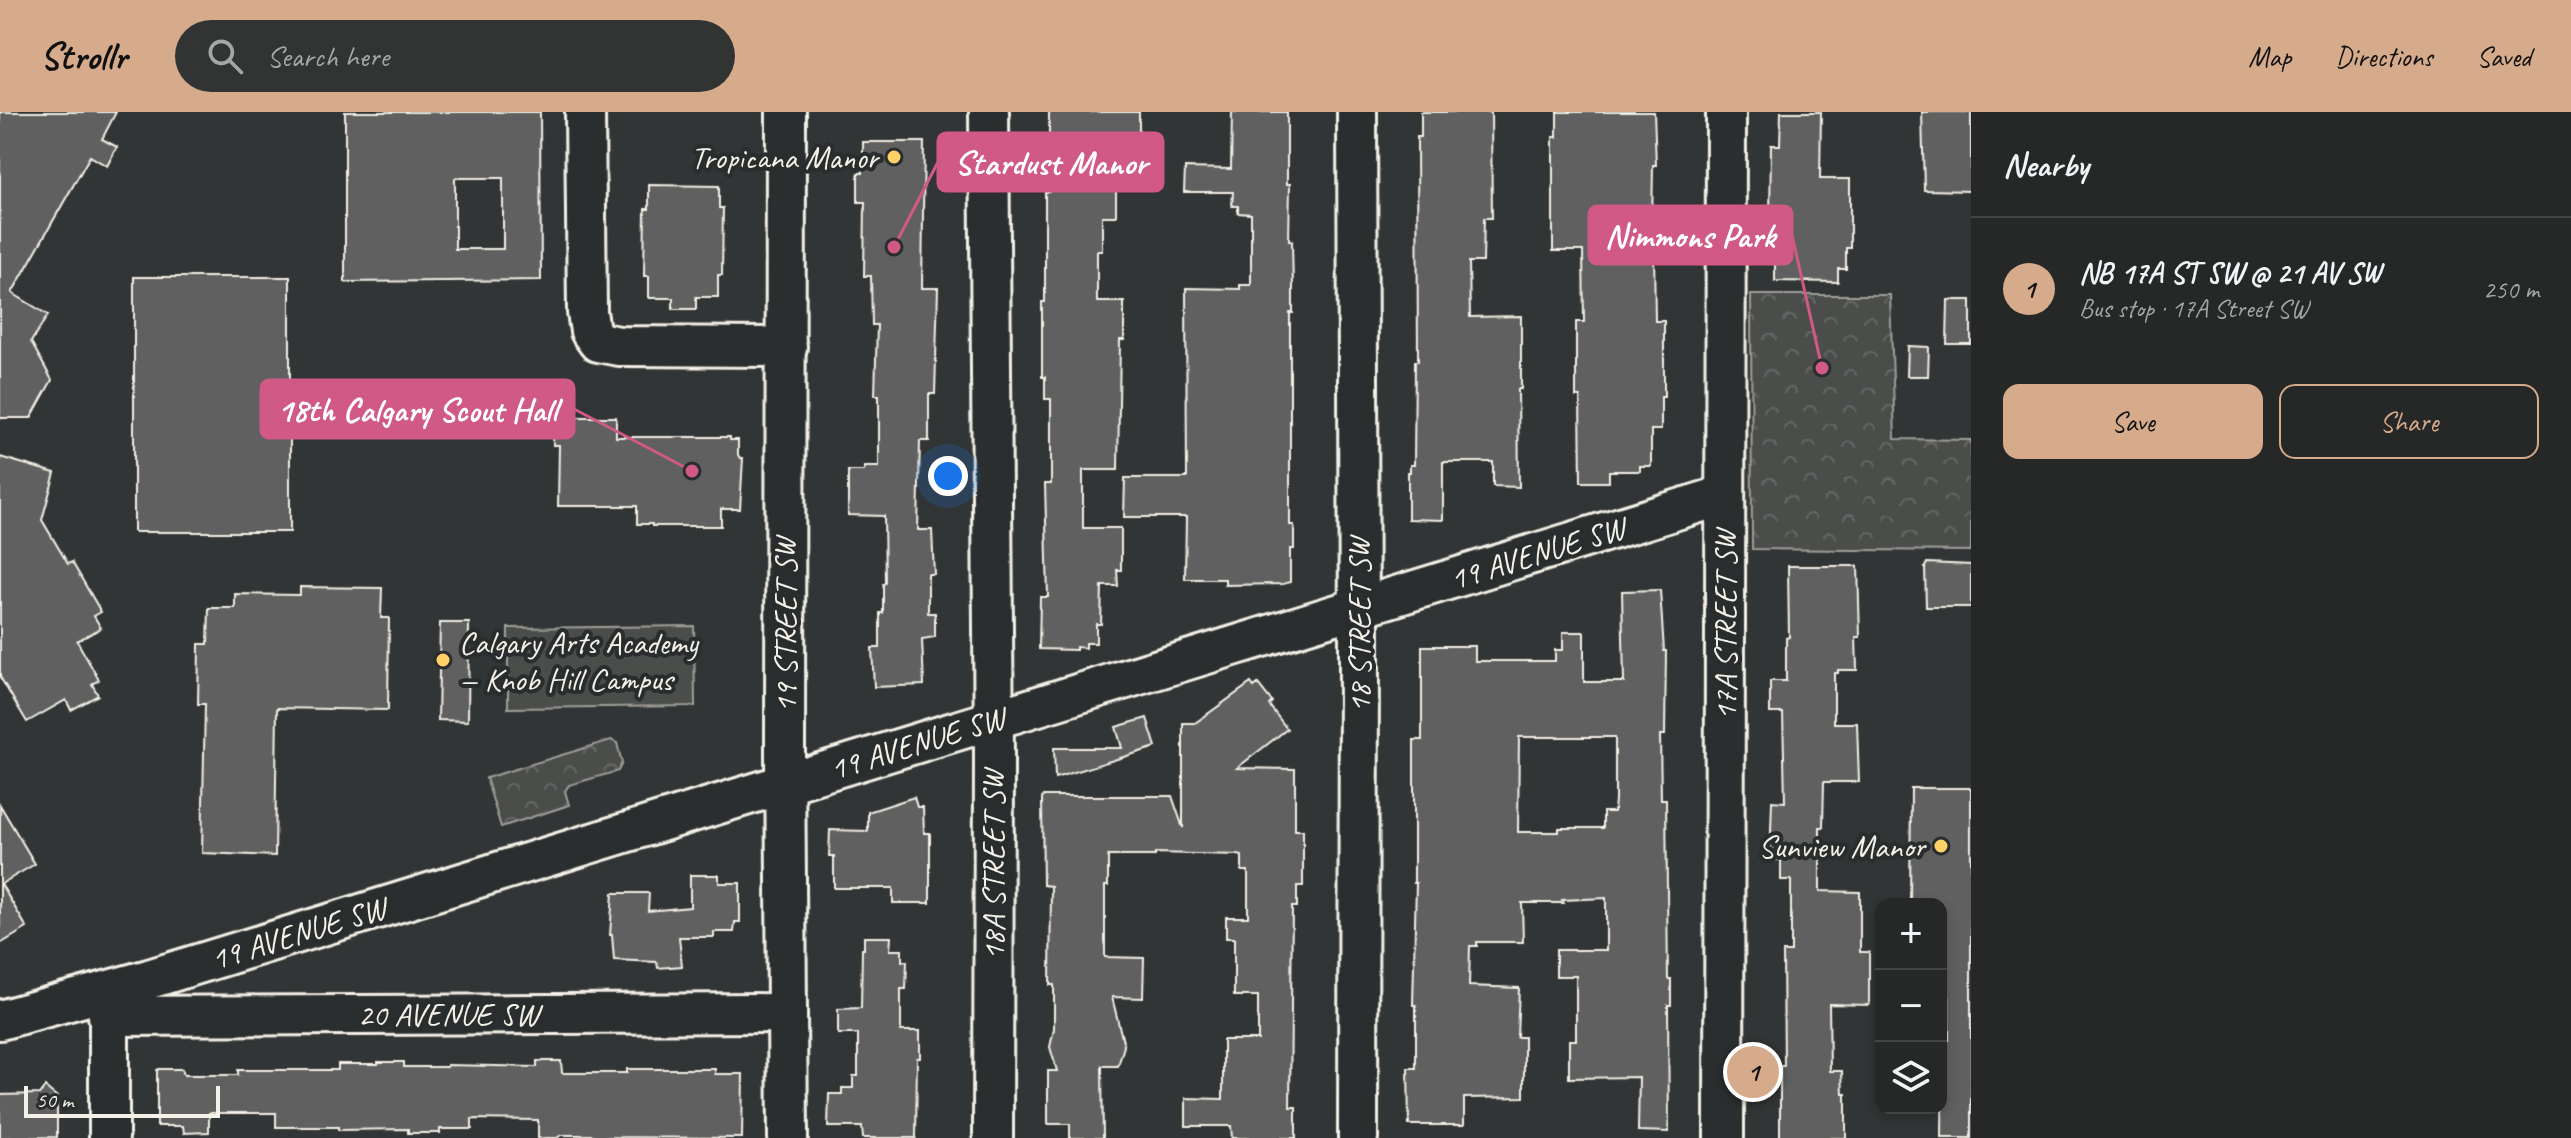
<!DOCTYPE html>
<html lang="en">
<head>
<meta charset="utf-8">
<style>
  body { margin:0; font-family:Caveat,sans-serif; background:#323434; color:#f1f3f6 }
  .controls { position:absolute; right:24px; bottom:24px; display:grid; overflow:hidden; border-radius:16px; box-shadow:0 4px 12px #0003 }
  .controls button { width:72px; height:72px; display:grid; place-items:center; padding:0; border:0; border-bottom:2px solid #424445; background:#262828; color:#f1f3f6; font:40px sans-serif }
  .scale { position:absolute; left:24px; bottom:20px; width:196px; box-sizing:border-box; padding-left:8px; border:4px solid #f4f1e8; border-top:0; font-size:22px; line-height:28px; white-space:nowrap; color:#f4f1e8; -webkit-text-stroke:6px #2a2d2e; paint-order:stroke }
  .you { position:absolute; left:948px; top:364px; width:28px; height:28px; margin:-20px; border:6px solid #fff; border-radius:50%; background:#1a73e8; box-shadow:0 0 0 12px #1a73e833 }
  .badge { display:grid; place-items:center; width:52px; height:52px; border-radius:50%; background:#d6ab8b; color:#111; font-size:26px; font-weight:700 }
  .pin { position:absolute; translate:-50% -50%; border:4px solid #fff; box-shadow:0 2px 8px #0006 }
  .list { margin:0; padding:0; list-style:none }
  h2 { display:flex; justify-content:space-between; align-items:center; height:104px; margin:0; padding:0 32px; font-size:34px }
  h2 small { font-size:26px; font-weight:400; color:#a4a6a8 }
  .list li { display:grid; grid-template-columns:52px 1fr auto; gap:24px; align-items:center; box-sizing:border-box; height:144px; padding:0 32px; border-top:2px solid #424445 }
  .list b { display:block; font-size:30px; white-space:nowrap }
  .list p { margin:0; font-size:26px; white-space:nowrap; color:#a4a6a8 }
  .list em { font-size:26px; font-style:normal; color:#a4a6a8 }
  .actions { display:flex; gap:16px; padding:24px 32px }
  .actions a { flex:1; padding:18px 0; border:2px solid #d6ab8b; border-radius:16px; text-align:center; font-size:28px; color:#d6ab8b }
  .actions .main { background:#d6ab8b; color:#111 }
  .icon { flex:none; width:44px; height:44px; fill:none; stroke:currentColor; stroke-width:2; stroke-linecap:round; stroke-linejoin:round }
  .map { position:relative; flex:none; width:1971px; height:1026px; overflow:hidden }
  header { display:flex; align-items:center; gap:48px; box-sizing:border-box; height:112px; padding:0 40px; background:#d6ab8b; color:#111 }
  header strong { font-size:38px }
  nav { display:flex; gap:44px; margin-inline-start:auto; font-size:28px }
  .search { width:560px; height:72px; background:#323434; display:flex; align-items:center; gap:20px; box-sizing:border-box; padding:0 28px; border-radius:44px; color:#a4a6a8; font-size:30px }
  main { display:flex }
  aside { flex:1; background:#262828 }
  .map>svg:first-child { display:block }
  .forest { fill:url(#forest-crowns); stroke:#a09f9a; stroke-width:2 }
  .garden { fill:#4b4d4c; stroke:#a09f9a; stroke-width:2 }
  .building { fill:#5f605f; stroke:#f4f1e8; stroke-width:2; fill-rule:evenodd }
  .lines { fill:none; stroke-linecap:round; stroke-linejoin:round }
  .minor-casing { stroke:#f4f1e8; stroke-width:44 }
  .minor { stroke:#2a2d2e; stroke-width:38 }
  .poi-dot { fill:#ffd166; stroke:#2a2d2e; stroke-width:3 }
  .labels { text-anchor:middle; stroke-width:8; stroke-linejoin:round; paint-order:stroke }
  .poi-label { font-size:32px; fill:#f4f1e8; stroke:#2a2d2e; text-anchor:end }
  .street-label { font-size:32px; fill:#f4f1e8; stroke:#2a2d2e }
  .leader { fill:none; stroke:#d15985; stroke-width:3 }
  .callout-dot { fill:#d15985; stroke:#2a2d2e; stroke-width:3 }
  .callout { fill:#d15985; stroke:#d15985; stroke-width:3 }
  .callout-label { font-size:34px; text-anchor:middle; font-weight:bold; fill:#fff }
</style>
</head>
<body>
<header>
<strong>Strollr</strong>
<div class="search"><svg class="icon" aria-label="search" viewBox="0 0 24 24"><circle cx="10" cy="10" r="6"/><path d="M15 15l6 6"/></svg>Search here</div>
<nav><a>Map</a><a>Directions</a><a>Saved</a></nav>
</header>
<main>
<div class="map">
<svg width="1971" height="1026" viewBox="0 0 1971 1026">
  <defs>
    <pattern id="forest-crowns" width="20" height="18" patternUnits="userSpaceOnUse" patternTransform="scale(2)"><rect width="20" height="18" fill="#4b4d4c"/><path d="M2 6a3 3 0 1 1 6 0M12 15a3 3 0 1 1 6 0" fill="none" stroke="#666766"/></pattern>
  </defs>
  <rect width="100%" height="100%" fill="#323535"/>
  <filter id="ink" filterUnits="userSpaceOnUse"><feTurbulence type="fractalNoise" baseFrequency=".0125" numOctaves="2"/><feDisplacementMap in="SourceGraphic" scale="16" xChannelSelector="R" yChannelSelector="G"/><feConvolveMatrix kernelMatrix="1 2 1 2 8 2 1 2 1" color-interpolation-filters="sRGB"/></filter>
  <g filter="url(#ink)">
    <!-- forest -->
    <g class="forest">
      <path d="M1751,183H1890L1895,327L1971,328V439L1752,437Z"/>
      <path d="M611,628L617,631L622,651L618,659L569,673L565,679L569,693L501,715L486,666Z"/>
    </g>
    <!-- garden -->
    <path class="garden" d="M694,514L695,594L508,596V516Z"/>
    <!-- building -->
    <g class="building">
      <path d="M0,0H116L102,27L117,35L107,54L90,44L12,181L48,203L31,230L52,268L31,306H0Z"/>
      <path d="M345,0H540L541,168L345,170ZM455,66H503V137H455Z"/>
      <path d="M1049,0H1139V75H1116V104H1102V139H1097V190H1124V228H1120L1118,358H1083V416H1121V458H1117L1118,474H1102L1101,512H1096V531H1086V536L1076,535V538L1039,537L1040,485H1048L1045,372H1051V287H1045V265H1042V190H1045V80H1049Z"/>
      <path d="M1232,0H1287V72H1290L1289,129H1292L1293,174V201H1290V413H1294V437H1290V470L1283,472L1225,473V467H1185L1186,405H1124L1125,366H1187L1186,176L1240,177V173H1251V102L1238,101V94H1232L1233,80H1184L1185,56L1231,57Z"/>
      <path d="M1421,0H1491L1492,106H1484L1483,150H1469L1470,205L1521,204V277H1518L1519,375L1493,374V350H1443V408L1408,407V360H1410V353H1414L1415,249H1418L1417,25H1421Z"/>
      <path d="M1557,0H1654L1656,53H1653L1652,113H1657V139H1654L1655,209H1664V285H1661V318H1651V354H1640V359H1609V370H1581L1580,285H1576V210H1584L1583,139H1553V25H1557Z"/>
      <path d="M1781,0H1821L1820,67H1850V136H1846V157H1838V170L1775,169V108H1770L1771,33H1780Z"/>
      <path d="M1922,0H1971V79L1924,78Z"/>
      <path d="M863,30H924L922,176H938L935,282H929V329H920L918,418H932L934,462H928V501H935V525L922,527L924,573L874,575L872,536H880V501H883V472L885,471L884,404L848,403V359H864V355H879V283H875L877,213H872L871,164H864L865,90H858V61H863Z"/>
      <path d="M649,73L719,74V96H723L722,163H718V185H696V197H673V186H649V164H644L645,97H649Z"/>
      <rect x="134" y="165" width="156" height="255"/>
      <path d="M1948,188H1971V232H1947Z"/>
      <path d="M1908,234L1929,235L1928,264H1907Z"/>
      <path d="M554,305H616V325H730V328H738V343L740,346H743L740,397H721V414H652V412H637V394H558L559,333H553Z"/>
      <path d="M0,345L55,361L42,408L68,452L72,450L101,500L94,504L101,516L77,529L99,568L92,572L98,583L71,598L66,588L27,610L0,565Z"/>
      <path d="M1927,451L1971,453V495H1926L1925,455Z"/>
      <path d="M1788,454H1858L1860,525H1856L1857,558H1838V561H1834V611H1857L1859,670H1824L1823,715H1820V779L1860,780V840H1869V893L1829,892L1830,959H1842L1843,982H1846V1026H1780V954H1784L1783,840H1791V768H1781V748H1770L1772,689L1785,690L1783,601H1770V569H1786V526L1789,525Z"/>
      <path d="M300,475L382,476L381,506H389L388,598L277,596L275,744L202,741L205,592H198L199,535V532H208L209,496H235V482L300,483Z"/>
      <path d="M1660,478L1664,539H1666L1665,623H1660L1661,687H1666L1668,867H1671V893H1668L1669,1020L1638,1019L1639,965L1569,966V928H1576V864H1556V838H1606V786L1562,788L1563,791H1522L1523,830H1477V834H1470L1469,874L1519,876L1517,925H1524V985L1464,986V1013H1409L1408,956H1416V893H1413L1416,771H1414V628H1422V534H1475V549H1555V538H1563V520H1584V570H1624L1622,479ZM1519,625H1615V687L1614,700H1603V716H1559V720H1518Z"/>
      <path d="M440,511H469L468,609L438,608Z"/>
      <path d="M1251,571L1254,575L1258,572L1272,590L1269,593L1287,617L1237,656L1295,657V718H1303V774H1297V795H1292L1290,995H1296V1026H1232L1231,1014H1186V986L1223,987V928H1258V884H1234V826H1226V805H1248V759H1242V744L1238,743L1155,741V744H1108V774H1105V845L1144,846L1143,886L1112,885L1124,934L1118,954H1102L1103,1026H1070V1012H1048V959H1057L1050,935L1054,917V873H1050L1051,774L1043,773L1042,687L1043,684H1172L1183,716V611H1195Z"/>
      <path d="M1147,606L1156,635L1055,666L1054,636H1122L1116,615Z"/>
      <path d="M1911,676H1971V1026H1942L1943,928H1949V885H1941V792H1910Z"/>
      <path d="M914,685L917,695H923L924,721H930V791H893V776H834V744H829L830,718L868,719V700Z"/>
      <path d="M0,693L35,752L1,772L27,816L0,832Z"/>
      <path d="M690,763H719V771H740V810H735L734,820H714V825H679L682,854L658,856L657,850L614,848L612,823H610L613,781H649L648,799L690,795Z"/>
      <path d="M864,825H891L890,838H902V849H907L906,877H901V919H920V946H917L916,1026H863L862,1015H828L829,982H842V976H853V964H858V922H838V897L861,896L862,837H864Z"/>
      <path d="M537,949H561L562,961H627V957H715V962H743L742,1026L594,1025V1023H562L557,1026H538V1008L472,1007V1017H440V1021H408V1017L338,1018V1015H276V1001H209V1020L184,1021L183,1014H157V958L159,957H182L184,963H238V958H338V952H378V950H404V955H447V953L537,955Z"/>
      <path d="M45,975L57,985V1025L0,1026V983L40,982Z"/>
    </g>
    <g class="lines">
      <defs>
        <g id="minor">
          <path d="M585,0L587,200L590,219L598,230L619,234L787,235"/>
          <path d="M786,0L785,641L788,1026"/>
          <path d="M989,0L994,644L993,1026"/>
          <path d="M1357,0L1359,533L1358,1026"/>
          <path d="M108,904L787,901"/>
          <path d="M0,908L149,867L1725,383"/>
          <path d="M109,1026V879"/>
          <path d="M1724,1026L1726,0"/>
        </g>
      </defs>
      <!-- minor casing -->
      <use href="#minor" class="minor-casing"/>
      <!-- minor -->
      <use href="#minor" class="minor"/>
    </g>
  </g>
  <!-- markers -->
  <g class="poi-dot">
    <circle cx="894" cy="45" r="8"/>
    <circle cx="443" cy="548" r="8"/>
    <circle cx="1941" cy="734" r="8"/>
  </g>
  <g class="labels">
    <!-- poi labels -->
    <g class="poi-label">
      <text x="878" y="56">Tropicana Manor</text>
      <text x="459" y="541" text-anchor="start">Calgary Arts Academy<tspan x="459" dy="37">— Knob Hill Campus</tspan></text>
      <text x="1925" y="745">Sunview Manor</text>
    </g>
    <!-- street labels -->
    <g class="street-label">
      <text transform="translate(1537 441) rotate(-17)" y="11">19 AVENUE SW</text>
      <text transform="translate(785 513) rotate(-90)" y="11">19 STREET SW</text>
      <text transform="translate(1359 513) rotate(-90)" y="11">18 STREET SW</text>
      <text transform="translate(1725 513) rotate(-90)" y="11">17A STREET SW</text>
      <text transform="translate(917 631) rotate(-17)" y="11">19 AVENUE SW</text>
      <text transform="translate(993 753) rotate(-90)" y="11">18A STREET SW</text>
      <text transform="translate(298 821) rotate(-17)" y="11">19 AVENUE SW</text>
      <text x="448" y="913">20 AVENUE SW</text>
    </g>
  </g>
  <!-- callouts -->
  <path class="leader" d="M894 135L938 50M1822 256L1792 123M692 359L574 297"/>
  <g class="callout-dot">
    <circle cx="894" cy="135" r="8"/>
    <circle cx="1822" cy="256" r="8"/>
    <circle cx="692" cy="359" r="8"/>
  </g>
  <g class="callout">
    <rect x="938" y="21" width="225" height="58" rx="8"/>
    <rect x="1589" y="94" width="203" height="58" rx="8"/>
    <rect x="261" y="268" width="313" height="58" rx="8"/>
  </g>
  <g class="callout-label">
    <text x="1051" y="62">Stardust Manor</text>
    <text x="1690" y="135">Nimmons Park</text>
    <text x="417" y="309">18th Calgary Scout Hall</text>
  </g>
</svg>
<div class="controls">
<button>+</button>
<button>−</button>
<button><svg class="icon" aria-label="layers" viewBox="0 0 24 24"><path d="M12 4l9 5-9 5-9-5zM3 14l9 5 9-5"/></svg></button>
</div>
<div class="scale">50 m</div>
<div class="you"></div>
<div class="pin badge" style="left:1753px;top:960px">1</div>
</div>
<aside>
<h2>Nearby<small></small></h2>
<ul class="list">
<li><span class="badge">1</span><div><b>NB 17A ST SW @ 21 AV SW</b><p>Bus stop · 17A Street SW</p></div><em>250 m</em></li>
</ul>
<div class="actions"><a class="main">Save</a><a>Share</a></div>
</aside>
</main>
</body>
</html>
